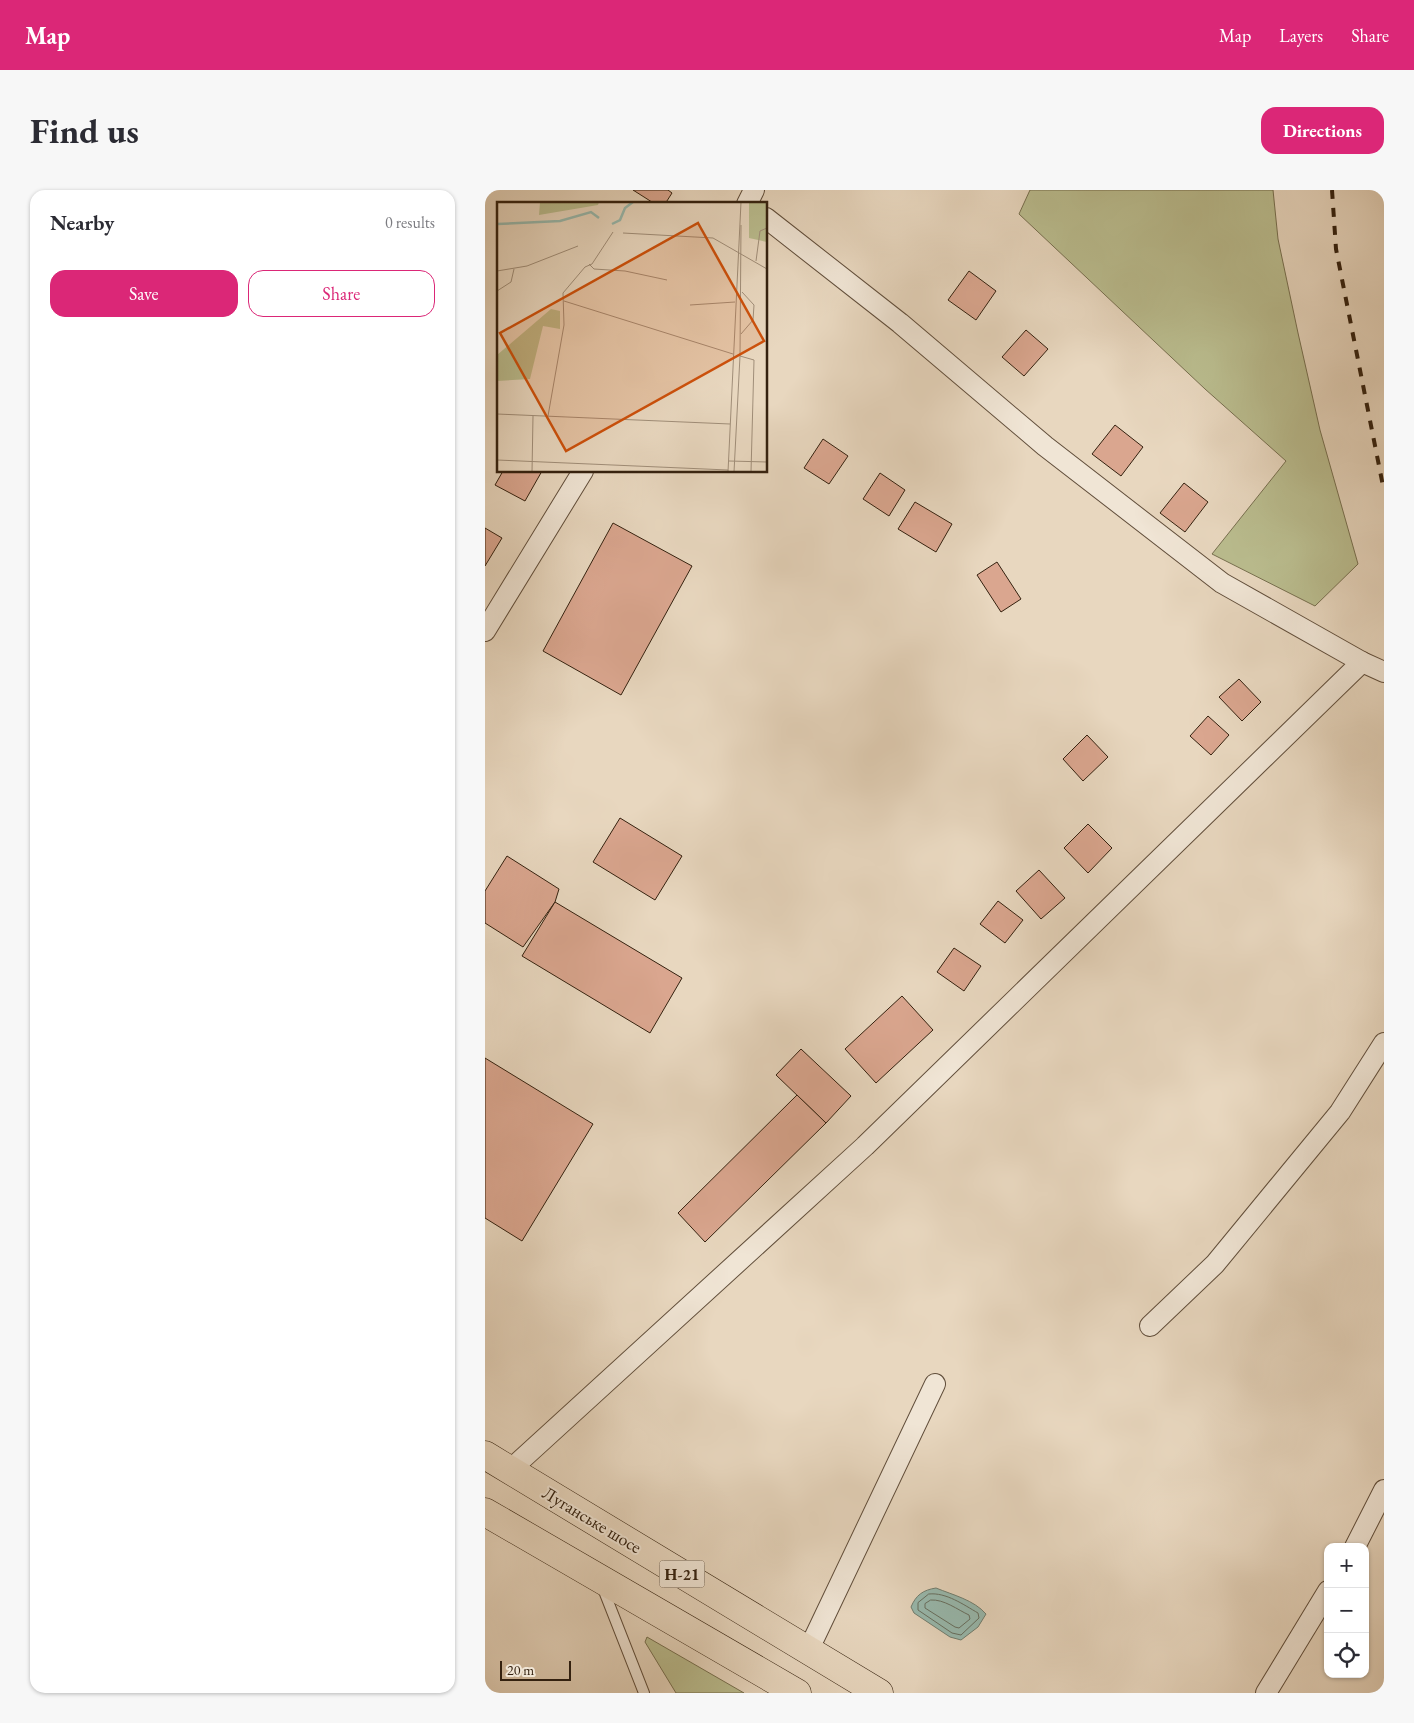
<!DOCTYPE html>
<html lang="en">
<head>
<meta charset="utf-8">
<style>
  body { margin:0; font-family:"EB Garamond",serif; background:#f7f7f7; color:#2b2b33 }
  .controls { position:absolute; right:15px; bottom:15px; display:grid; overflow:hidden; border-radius:10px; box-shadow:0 1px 4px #0004 }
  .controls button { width:45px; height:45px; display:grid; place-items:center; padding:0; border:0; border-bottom:1px solid #e1e1e2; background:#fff; color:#2b2b33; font:25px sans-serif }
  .scale { position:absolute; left:15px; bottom:12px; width:71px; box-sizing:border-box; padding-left:5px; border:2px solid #34210f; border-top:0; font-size:14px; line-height:18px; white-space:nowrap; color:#34210f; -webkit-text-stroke:4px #f0e5d5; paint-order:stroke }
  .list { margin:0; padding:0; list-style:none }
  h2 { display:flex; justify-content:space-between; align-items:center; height:65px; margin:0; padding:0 20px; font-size:21px }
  h2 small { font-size:16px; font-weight:400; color:#7c7c81 }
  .actions { display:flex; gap:10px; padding:15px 20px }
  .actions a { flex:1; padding:11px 0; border:1px solid #db2777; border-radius:15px; text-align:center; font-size:18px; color:#db2777 }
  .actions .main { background:#db2777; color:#fff }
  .icon { flex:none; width:28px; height:28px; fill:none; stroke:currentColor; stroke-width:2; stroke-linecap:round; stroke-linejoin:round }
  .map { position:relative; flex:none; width:899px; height:1503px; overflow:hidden; border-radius:15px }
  header { display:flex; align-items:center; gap:30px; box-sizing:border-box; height:70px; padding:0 25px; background:#db2777; color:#fff }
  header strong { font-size:24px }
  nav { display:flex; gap:28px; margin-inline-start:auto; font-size:18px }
  .intro { display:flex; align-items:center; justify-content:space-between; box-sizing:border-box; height:120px; padding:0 30px }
  h1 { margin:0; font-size:35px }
  .button { padding:12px 22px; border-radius:15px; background:#db2777; color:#fff; font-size:18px; font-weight:700 }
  main { display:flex; gap:30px; padding:0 30px }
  aside { flex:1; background:#fff; border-radius:15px; box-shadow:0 1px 4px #0004 }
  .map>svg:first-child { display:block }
  .green { fill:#babd8f; stroke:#776f4f }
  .water { fill:#98baaf; stroke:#707d6f }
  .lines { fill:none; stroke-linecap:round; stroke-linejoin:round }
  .shore { stroke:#666e5f; stroke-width:1 }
  .building { fill:#daa68f; stroke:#34210f }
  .lane-casing { stroke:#614e3b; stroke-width:12 }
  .street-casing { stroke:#614e3b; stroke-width:22 }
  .primary-casing { stroke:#34210f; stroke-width:29 }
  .lane { stroke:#f0e5d5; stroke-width:10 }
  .street { stroke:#f0e5d5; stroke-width:20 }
  .primary { stroke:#e8d7bf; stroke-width:28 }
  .rail { stroke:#34210f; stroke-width:4; stroke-dasharray:9 9; stroke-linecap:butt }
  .labels { text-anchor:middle; stroke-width:4; stroke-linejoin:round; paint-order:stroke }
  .shield { fill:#f0e5d5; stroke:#6c5c4a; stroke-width:1 }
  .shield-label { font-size:16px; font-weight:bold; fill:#34210f }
  .street-label { font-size:18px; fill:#34210f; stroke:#f0e5d5 }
  .inset-river { fill:none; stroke:#98baaf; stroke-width:2.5 }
  .inset-road { fill:none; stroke:#a08e79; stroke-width:1 }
  .view { fill:#cd510c; fill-opacity:0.15; stroke:#cd510c; stroke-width:2.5 }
  .inset-edge { fill:none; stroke:#34210f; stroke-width:2.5 }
</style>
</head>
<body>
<header>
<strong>Map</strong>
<nav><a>Map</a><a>Layers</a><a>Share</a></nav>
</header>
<div class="intro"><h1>Find us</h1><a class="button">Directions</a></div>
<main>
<aside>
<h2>Nearby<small>0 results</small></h2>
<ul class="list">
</ul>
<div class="actions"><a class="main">Save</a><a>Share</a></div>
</aside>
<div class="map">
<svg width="899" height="1503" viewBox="0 0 899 1503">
  <rect width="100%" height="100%" fill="#e8d7bf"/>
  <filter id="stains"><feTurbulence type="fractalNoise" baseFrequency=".004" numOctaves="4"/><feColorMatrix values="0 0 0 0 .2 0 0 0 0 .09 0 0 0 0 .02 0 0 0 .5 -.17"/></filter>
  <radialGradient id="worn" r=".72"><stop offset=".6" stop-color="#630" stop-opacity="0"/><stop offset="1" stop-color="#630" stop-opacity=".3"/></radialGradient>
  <!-- green -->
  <g class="green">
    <path d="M545,0H788L793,49L813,143L835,240L873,374L830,416L727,364L801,271L720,199L534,24Z"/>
    <path d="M162,1447L259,1503H191L160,1452Z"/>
  </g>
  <!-- water -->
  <path class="water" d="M451,1398C468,1405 489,1410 501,1424L493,1437L476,1450L465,1447L429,1423L426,1417C431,1405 438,1400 451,1398Z"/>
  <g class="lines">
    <!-- shore -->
    <g class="shore">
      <path d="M444,1404C461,1402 479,1415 493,1423L494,1428L476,1445L467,1443L433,1420V1413Z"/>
      <path d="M446,1410C459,1409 473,1420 484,1425L485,1429L474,1438L470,1437L440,1418V1414Z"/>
    </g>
  </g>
  <!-- building -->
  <g class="building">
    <path d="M148,0H183L187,3L180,14H170Z"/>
    <path d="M484,81L511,101L491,130L463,110Z"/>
    <path d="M541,140L563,159L539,186L517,167Z"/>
    <path d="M630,235L658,257L636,286L607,264Z"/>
    <path d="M338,249L363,266L344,294L319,278Z"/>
    <path d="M18,281H57L40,311L10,295Z"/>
    <path d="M395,283L420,300L404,326L378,309Z"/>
    <path d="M699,293L723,312L700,342L675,323Z"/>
    <path d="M430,312L467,334L451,362L413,339Z"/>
    <path d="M128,333L207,376L136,505L58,461Z"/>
    <path d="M0,338L17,348L0,376Z"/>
    <path d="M512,372L536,409L516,422L492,385Z"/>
    <path d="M754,489L776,512L757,531L734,507Z"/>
    <path d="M723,526L744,545L726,565L705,546Z"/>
    <path d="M602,545L623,567L598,591L578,569Z"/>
    <path d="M135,628L197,666L170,710L108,672Z"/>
    <path d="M603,634L627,658L603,683L579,658Z"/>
    <path d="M22,666L74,699L70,712L38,757L0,733V701Z"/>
    <path d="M554,680L580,708L556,729L531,701Z"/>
    <path d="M513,711L538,730L520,753L495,734Z"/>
    <path d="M70,712L197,788L165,843L37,766Z"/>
    <path d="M469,758L496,776L479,801L452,782Z"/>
    <path d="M417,806L448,840L391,893L360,859Z"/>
    <path d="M316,859L366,906L341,933L291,885Z"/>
    <path d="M0,868L108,934L37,1051L0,1028Z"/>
    <path d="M312,905L341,933L220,1052L193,1023Z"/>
  </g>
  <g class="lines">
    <defs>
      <path id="lane" d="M117,1396L159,1503"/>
      <g id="street">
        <path d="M262,14L269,0"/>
        <path d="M281,28L415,133L560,256L737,393L877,472L899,482"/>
        <path d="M0,441L98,281"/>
        <path d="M665,1136L730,1074L855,922L899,853"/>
        <path d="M25,1280L380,956L877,472"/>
        <path d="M870,1357L899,1300"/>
        <path d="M323,1461L450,1194"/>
        <path d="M781,1503L843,1401"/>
      </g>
      <g id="primary">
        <path d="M0,1265L394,1503"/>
        <path d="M0,1322L312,1503"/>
      </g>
    </defs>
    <!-- lane casing -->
    <use href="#lane" class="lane-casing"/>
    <!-- street casing -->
    <use href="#street" class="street-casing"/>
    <!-- primary casing -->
    <use href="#primary" class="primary-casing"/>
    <!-- lane -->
    <use href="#lane" class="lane"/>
    <!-- street -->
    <use href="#street" class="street"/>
    <!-- primary -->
    <use href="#primary" class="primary"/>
    <!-- rail -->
    <path class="rail" d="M847,0L851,59L899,301"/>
  </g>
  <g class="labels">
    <!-- shield labels -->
    <rect class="shield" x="174.5" y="1370.5" width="45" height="27" rx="4"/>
    <g class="shield-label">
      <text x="197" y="1390">Н-21</text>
    </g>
    <!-- street labels -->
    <g class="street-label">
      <text transform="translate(107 1330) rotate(31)" y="6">Луганське шосе</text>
    </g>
  </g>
  <!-- overview -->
  <g transform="translate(12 12)">
    <rect width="270" height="270" fill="#e8d7bf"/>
    <path d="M43,0H102L101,3L42,13ZM252,0H270V40L252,36ZM54,107L63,109V127L46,124L33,177L0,179V153Z" fill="#babd8f"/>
    <path class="inset-river" d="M0,22L63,19L94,10L102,16M115,22L123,18L128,6L136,0"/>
    <path class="inset-road" d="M126,31L216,36L270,67M259,59L263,29L270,26M92,62L97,67L128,69L170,78M0,69L30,64L81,44M0,89L14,80L17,67M67,99L236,152M193,103L238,100M244,132L256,118L257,103L245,90M243,154L257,158L254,270M0,212L233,222M51,214L67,123L66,91L88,65L95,62L116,30M0,258L231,268M232,259L270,260M35,270L36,214M231,270L244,0M237,270L243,154L244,23"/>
    <path class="view" d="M201,21L267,139L69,249L3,131Z"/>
    <rect width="270" height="270" class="inset-edge"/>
  </g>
  <rect width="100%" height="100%" filter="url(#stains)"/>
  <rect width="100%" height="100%" fill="url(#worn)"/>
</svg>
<div class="controls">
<button>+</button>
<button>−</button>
<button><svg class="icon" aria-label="locate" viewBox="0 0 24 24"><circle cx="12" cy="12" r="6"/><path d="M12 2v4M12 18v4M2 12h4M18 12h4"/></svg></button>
</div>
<div class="scale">20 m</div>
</div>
</main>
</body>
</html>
